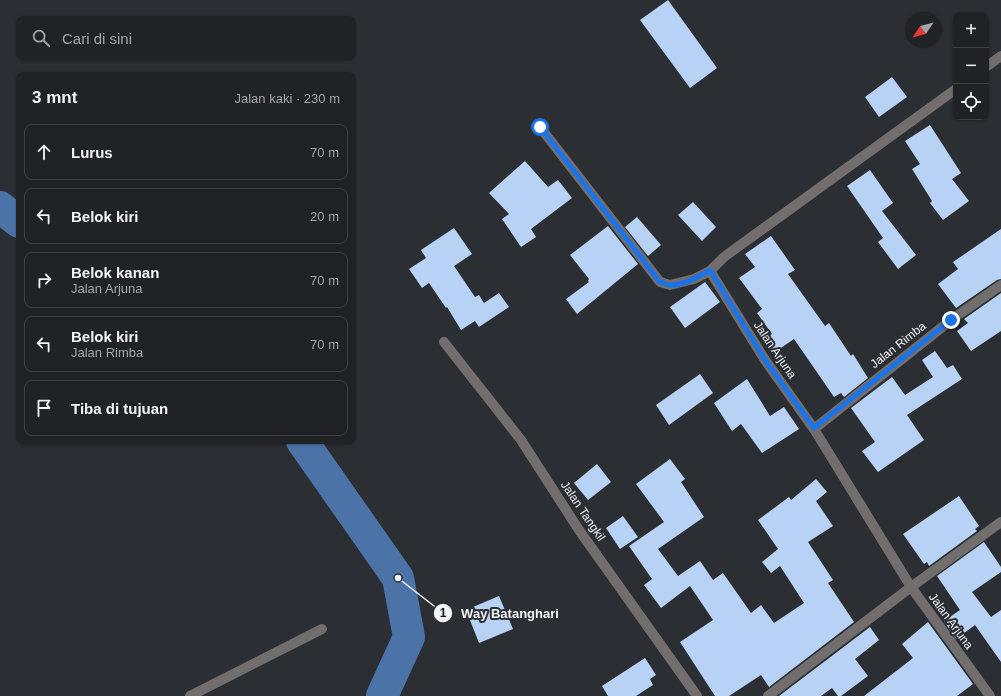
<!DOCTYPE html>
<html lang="id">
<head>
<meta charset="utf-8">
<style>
  body { margin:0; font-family:Arial,sans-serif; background:#282a2e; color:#f1f3f6 }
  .controls { position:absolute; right:12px; top:12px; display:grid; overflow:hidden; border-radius:8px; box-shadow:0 1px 3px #0004 }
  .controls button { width:36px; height:36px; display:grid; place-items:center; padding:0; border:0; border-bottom:1px solid #3d3f43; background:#202226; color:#f1f3f6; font:20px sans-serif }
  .compass { position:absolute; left:905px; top:12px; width:36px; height:36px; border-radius:50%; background:#202226; box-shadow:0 1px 3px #0004; rotate:235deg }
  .stop { position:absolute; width:12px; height:12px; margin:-9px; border:3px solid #1a73e8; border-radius:50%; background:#fff }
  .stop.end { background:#1a73e8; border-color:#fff; box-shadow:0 1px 4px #0008 }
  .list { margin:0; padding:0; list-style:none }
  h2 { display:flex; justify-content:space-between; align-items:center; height:52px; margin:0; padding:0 16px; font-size:17px }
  h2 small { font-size:13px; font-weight:400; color:#a2a4a7 }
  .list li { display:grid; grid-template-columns:26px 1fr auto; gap:12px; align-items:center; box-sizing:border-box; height:56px; margin:0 8px 8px; padding:0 8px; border:1px solid #3d3f43; border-radius:8px }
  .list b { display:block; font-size:15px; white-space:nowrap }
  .list p { margin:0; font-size:13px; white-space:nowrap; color:#a2a4a7 }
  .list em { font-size:13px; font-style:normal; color:#a2a4a7 }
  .icon { flex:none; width:22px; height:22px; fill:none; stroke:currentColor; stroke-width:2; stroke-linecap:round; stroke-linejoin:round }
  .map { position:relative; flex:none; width:1001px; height:696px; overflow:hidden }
  .search { position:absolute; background:#202226; box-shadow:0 1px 3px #0004; left:16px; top:16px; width:340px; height:44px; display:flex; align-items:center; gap:10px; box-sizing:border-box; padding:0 14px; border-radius:8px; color:#a2a4a7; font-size:15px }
  .panel { position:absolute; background:#202226; box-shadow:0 1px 3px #0004; left:16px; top:72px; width:340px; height:372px; border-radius:8px }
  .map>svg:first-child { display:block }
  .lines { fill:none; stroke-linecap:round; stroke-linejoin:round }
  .river { stroke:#4b73a8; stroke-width:32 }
  .building { fill:#b8d2f5 }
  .minor { stroke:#716e6d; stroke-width:10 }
  .route { stroke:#1a73e8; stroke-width:5 }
  .labels { text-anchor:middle; stroke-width:4; stroke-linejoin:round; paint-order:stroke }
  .street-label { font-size:12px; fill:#f1f3f6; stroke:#2b2e32 }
  .leader { fill:none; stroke:#f1f3f6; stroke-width:1.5 }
  .callout-dot { fill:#f1f3f6; stroke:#2b2e32; stroke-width:1.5 }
  .mark-label { font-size:12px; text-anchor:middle; font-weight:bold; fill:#111 }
  .callout-label { font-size:13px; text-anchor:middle; font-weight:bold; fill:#f1f3f6; stroke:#2b2e32; stroke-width:4; stroke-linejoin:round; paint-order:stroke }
</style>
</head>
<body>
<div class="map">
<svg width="1001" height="696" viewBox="0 0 1001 696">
  <rect width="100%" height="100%" fill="#2b2e32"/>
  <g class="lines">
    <!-- river -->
    <g class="river">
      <path d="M0,207L19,222"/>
      <path d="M302,441L398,578L409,637L382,696"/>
    </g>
  </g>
  <!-- building -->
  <g class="building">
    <path d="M668,0L717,68L690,88L640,20Z"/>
    <path d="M892,77L907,97L879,117L865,97Z"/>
    <path d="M930,125L961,173L952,179L969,201L943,220L930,203L932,201L912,169L920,164L905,141Z"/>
    <path d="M525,161L548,187L558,180L572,198L531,229L536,237L521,247L502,219L509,214L489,193Z"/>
    <path d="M870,170L893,203L882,211L916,255L898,269L878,242L883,238L847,186Z"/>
    <path d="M693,202L716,227L702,241L678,215Z"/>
    <path d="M637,217L661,245L648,256L625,227Z"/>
    <path d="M608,226L638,264L577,314L566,299L589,282L588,281L589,279L570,255Z"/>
    <path d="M454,228L472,254L454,266L475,297L479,295L484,303L499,293L509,307L479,327L475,321L461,330L447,307L446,308L429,283L422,288L409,269L426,258L421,250Z"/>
    <path d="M1001,229V279L997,280L956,308L938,284L958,269L953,262Z"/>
    <path d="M771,236L795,270L788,274L825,326L829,323L851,356L853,354L868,378L844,397L841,393L834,397L794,339L772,354L762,341L772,334L757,313L762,309L739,278L755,267L745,254Z"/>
    <path d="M705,282L720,302L685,328L670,307Z"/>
    <path d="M1001,293V331L971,351L957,331L968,323L964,319Z"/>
    <path d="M935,351L947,368L953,365L962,379L907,415L924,440L878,472L862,451L875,442L851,408L892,377L905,395L933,377L922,360Z"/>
    <path d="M700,374L713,393L669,425L656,405Z"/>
    <path d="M747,379L770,416L784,407L799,429L762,453L741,424L732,431L714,403Z"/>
    <path d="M670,459L685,479L681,482L704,517L658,549L678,576L700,561L713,580L723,573L751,613L761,605L774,623L804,603L780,566L771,573L762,562L778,549L758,520L789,497L791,500L816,479L827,492L816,501L833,526L808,542L833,580L828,583L854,622L769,687L761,675L729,696H715L680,642L713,620L690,586L661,608L644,585L652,579L629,546L664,522L636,484Z"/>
    <path d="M597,464L611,482L588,500L574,483Z"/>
    <path d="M959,496L979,526L975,529L977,531L929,566L927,562L924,564L903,534Z"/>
    <path d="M623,516L638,537L620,549L606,528Z"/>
    <path d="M984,542L1001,567V572L972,592L991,617L1001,610V662L975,625L956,639L944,621L960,610L937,576Z"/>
    <path d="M499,596L513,629L479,643L466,610Z"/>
    <path d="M928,622L973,684L957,696H864L913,658L902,644Z"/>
    <path d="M870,627L879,640L855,659L868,676L841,696H838L832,688L821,696H779Z"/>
    <path d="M645,658L656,675L650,679L653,685L636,696H608L602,686Z"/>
  </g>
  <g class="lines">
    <!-- minor -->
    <g class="minor">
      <path d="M986,67L1001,56"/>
      <path d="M540,127L660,282L670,285L694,279L710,271L724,257L956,89"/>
      <path d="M710,271L765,360L814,429L911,587L990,696"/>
      <path d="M444,342L521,440L579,530L697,696"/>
      <path d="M814,429L951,320L1001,285"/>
      <path d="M190,696L322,629"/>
      <path d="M768,696L911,587L1001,522"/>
    </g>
  </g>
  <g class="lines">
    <!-- route -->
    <path class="route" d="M540,127L660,282C663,283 667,285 670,285C683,286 700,276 710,270L765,360L814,428L951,320"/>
  </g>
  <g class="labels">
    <!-- street labels -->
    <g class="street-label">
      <text transform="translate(898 345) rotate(-38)" y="4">Jalan Rimba</text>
      <text transform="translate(775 350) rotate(56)" y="4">Jalan Arjuna</text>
      <text transform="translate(583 511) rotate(56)" y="4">Jalan Tangkil</text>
      <text transform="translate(951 621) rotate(54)" y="4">Jalan Arjuna</text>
    </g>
  </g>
  <!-- callouts -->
  <path class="leader" d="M398 578L443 613"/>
  <g class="callout-dot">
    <circle cx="398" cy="578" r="4"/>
    <circle cx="443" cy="613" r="10"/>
  </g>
  <g class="mark-label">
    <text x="443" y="617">1</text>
  </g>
  <g class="callout-label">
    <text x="510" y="618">Way Batanghari</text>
  </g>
</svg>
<div class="controls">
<button>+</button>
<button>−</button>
<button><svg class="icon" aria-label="locate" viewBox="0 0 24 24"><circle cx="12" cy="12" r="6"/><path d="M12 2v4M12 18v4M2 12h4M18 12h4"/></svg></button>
</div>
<svg class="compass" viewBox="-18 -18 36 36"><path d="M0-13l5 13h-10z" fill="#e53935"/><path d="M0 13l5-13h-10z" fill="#a2a4a7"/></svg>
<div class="stop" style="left:540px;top:127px"></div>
<div class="stop end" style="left:951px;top:320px"></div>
<div class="search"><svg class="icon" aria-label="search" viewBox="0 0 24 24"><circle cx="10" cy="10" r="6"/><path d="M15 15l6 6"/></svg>Cari di sini</div>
<section class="panel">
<h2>3 mnt<small>Jalan kaki · 230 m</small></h2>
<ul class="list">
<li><svg class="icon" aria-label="ahead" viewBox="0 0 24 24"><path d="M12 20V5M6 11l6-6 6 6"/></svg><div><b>Lurus</b></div><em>70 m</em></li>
<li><svg class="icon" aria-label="left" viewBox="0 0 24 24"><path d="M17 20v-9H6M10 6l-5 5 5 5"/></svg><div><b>Belok kiri</b></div><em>20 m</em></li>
<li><svg class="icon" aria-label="right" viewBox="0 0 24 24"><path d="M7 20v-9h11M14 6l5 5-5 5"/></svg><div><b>Belok kanan</b><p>Jalan Arjuna</p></div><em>70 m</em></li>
<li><svg class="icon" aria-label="left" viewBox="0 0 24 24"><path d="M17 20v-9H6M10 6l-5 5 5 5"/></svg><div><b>Belok kiri</b><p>Jalan Rimba</p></div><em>70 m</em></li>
<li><svg class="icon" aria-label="arrive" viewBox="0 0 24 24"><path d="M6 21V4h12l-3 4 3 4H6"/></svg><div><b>Tiba di tujuan</b></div></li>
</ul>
</section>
</div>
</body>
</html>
